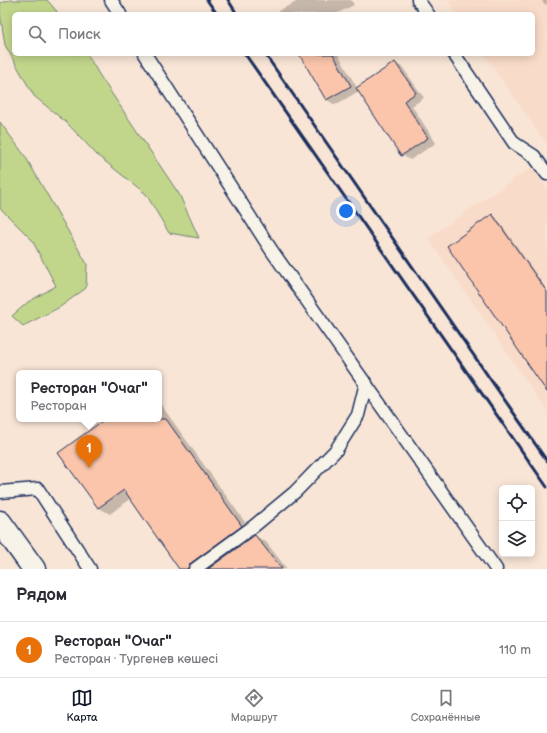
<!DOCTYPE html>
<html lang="ru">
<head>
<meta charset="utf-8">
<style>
  body { margin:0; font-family:"Balsamiq Sans",sans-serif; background:#f2f2f3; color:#2b2b33 }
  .controls { position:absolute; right:12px; bottom:12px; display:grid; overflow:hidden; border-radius:6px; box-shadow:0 2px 10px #0003 }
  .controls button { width:36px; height:36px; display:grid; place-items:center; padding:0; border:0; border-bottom:1px solid #e1e1e2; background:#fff; color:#2b2b33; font:20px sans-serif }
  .you { position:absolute; left:346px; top:211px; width:14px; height:14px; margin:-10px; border:3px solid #fff; border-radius:50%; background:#1a73e8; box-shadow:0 0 0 6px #1a73e833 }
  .badge { display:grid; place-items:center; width:26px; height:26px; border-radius:50%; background:#111827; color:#fff; font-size:13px; font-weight:700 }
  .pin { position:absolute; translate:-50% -33px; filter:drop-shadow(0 1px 2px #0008) }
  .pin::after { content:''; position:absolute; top:21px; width:14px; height:12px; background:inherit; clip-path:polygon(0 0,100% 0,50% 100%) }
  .popup { position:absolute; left:16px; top:370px; width:146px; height:52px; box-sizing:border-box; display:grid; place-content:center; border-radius:6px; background:#fff; filter:drop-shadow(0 1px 3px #0005); font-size:13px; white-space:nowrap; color:#7c7c81 }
  .popup b { font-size:15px; color:#2b2b33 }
  .popup::after { content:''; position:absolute; left:50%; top:100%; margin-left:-8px; border:8px solid transparent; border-top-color:#fff }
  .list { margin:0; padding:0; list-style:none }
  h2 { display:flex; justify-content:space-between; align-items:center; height:52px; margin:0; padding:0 16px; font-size:17px }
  h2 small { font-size:13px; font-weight:400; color:#7c7c81 }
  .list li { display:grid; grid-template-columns:26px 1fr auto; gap:12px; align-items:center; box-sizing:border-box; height:56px; padding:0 16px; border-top:1px solid #e1e1e2 }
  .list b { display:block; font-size:15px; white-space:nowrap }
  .list p { margin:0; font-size:13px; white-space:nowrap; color:#7c7c81 }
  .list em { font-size:13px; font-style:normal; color:#7c7c81 }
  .icon { flex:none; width:22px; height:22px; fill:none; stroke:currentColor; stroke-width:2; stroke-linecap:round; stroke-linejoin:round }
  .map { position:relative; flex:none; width:547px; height:569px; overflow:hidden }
  .search { position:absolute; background:#fff; box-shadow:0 2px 10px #0003; left:12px; right:12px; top:12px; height:44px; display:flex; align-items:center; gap:10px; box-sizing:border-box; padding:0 14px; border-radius:6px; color:#7c7c81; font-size:15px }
  .sheet { height:108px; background:#fff }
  nav { display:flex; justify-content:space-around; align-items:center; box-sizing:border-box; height:56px; border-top:1px solid #e1e1e2; background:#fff; font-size:11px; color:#7c7c81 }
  nav a { display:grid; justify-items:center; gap:2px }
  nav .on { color:#111827 }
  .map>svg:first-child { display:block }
  .built { fill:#f9dbc9 }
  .green { fill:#c2d68b; stroke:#6e8274 }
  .shadow { fill:#0003 }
  .building { fill:#fac5ab; stroke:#1b2f5e }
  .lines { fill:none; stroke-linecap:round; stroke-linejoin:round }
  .lane-casing { stroke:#1b2f5e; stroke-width:15 }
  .secondary-casing { stroke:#1b2f5e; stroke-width:25 }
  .lane { stroke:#f7f3e8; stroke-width:12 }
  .secondary { stroke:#f7f3e8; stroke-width:22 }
  .rail { stroke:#1b2f5e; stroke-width:3 }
</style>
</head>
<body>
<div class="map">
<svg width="547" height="569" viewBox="0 0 547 569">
  <rect width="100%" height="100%" fill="#f8e5d6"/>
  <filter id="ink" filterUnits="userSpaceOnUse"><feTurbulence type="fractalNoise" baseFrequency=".025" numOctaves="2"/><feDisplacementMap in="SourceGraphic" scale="8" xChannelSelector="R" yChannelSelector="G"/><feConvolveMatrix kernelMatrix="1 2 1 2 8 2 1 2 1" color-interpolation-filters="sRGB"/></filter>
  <g filter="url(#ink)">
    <!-- built -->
    <g class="built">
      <path d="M447,0H547V145L484,54H533V14H457Z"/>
      <path d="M532,167L547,189V411L428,238Z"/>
    </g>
    <!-- green -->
    <g class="green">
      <path d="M10,0H47L59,14H14V54H87L100,76L179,194L199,238L169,233L146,194L97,155L67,123L34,96L5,45L0,13V3Z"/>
      <path d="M0,122L25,156L87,264L86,288L60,307L23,326L12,316L28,302L56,286L32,240L0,208Z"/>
    </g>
    <!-- shadow -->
    <g class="shadow">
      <path d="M300,0H351L354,5L336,14H279L278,11Z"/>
      <path d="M542,0H547V5L543,3Z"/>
      <path d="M300,54H338L357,88L395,63L403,68L424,98L412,106L436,143L410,160L402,155L359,91L335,105L327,100Z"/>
      <path d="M492,215L496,217L547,290V391Z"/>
      <path d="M159,402L252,532L201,569H181L131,498L110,514L99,508L60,453L107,419H159Z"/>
      <path d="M255,536L266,542L287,569H209Z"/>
    </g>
    <!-- building -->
    <g class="building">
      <path d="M299,54H333L351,86L326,100Z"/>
      <path d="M395,62L416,93L404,101L428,138L401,156L356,88Z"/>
      <path d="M492,214L547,292V392L447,246Z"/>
      <path d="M105,419H166L242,526L191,563L188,569H179L124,490L98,508L58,453Z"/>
      <path d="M255,535L282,569H208Z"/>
    </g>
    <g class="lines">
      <defs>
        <g id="lane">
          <path d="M111,0L120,14"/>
          <path d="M418,0L428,14"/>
          <path d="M145,54L272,251L496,569"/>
          <path d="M454,54L514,143L534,156L547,174"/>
          <path d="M0,492L38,489L90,569"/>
          <path d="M195,569L254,526L295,492L336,450L358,415L366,383"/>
        </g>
        <path id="secondary" d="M0,522L34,569"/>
      </defs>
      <!-- lane casing -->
      <use href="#lane" class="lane-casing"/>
      <!-- secondary casing -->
      <use href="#secondary" class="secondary-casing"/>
      <!-- lane -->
      <use href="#lane" class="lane"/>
      <!-- secondary -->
      <use href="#secondary" class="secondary"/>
      <!-- rail -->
      <g class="rail">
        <path d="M207,0L217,14"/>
        <path d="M228,0L237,14"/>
        <path d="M245,54L547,487"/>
        <path d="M265,54L547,461"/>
      </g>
    </g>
  </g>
</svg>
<div class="controls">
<button><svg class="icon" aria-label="locate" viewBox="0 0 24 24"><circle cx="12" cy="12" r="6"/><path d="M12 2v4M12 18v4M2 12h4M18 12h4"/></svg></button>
<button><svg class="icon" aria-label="layers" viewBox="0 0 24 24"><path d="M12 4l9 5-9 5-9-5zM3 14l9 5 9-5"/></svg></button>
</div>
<div class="you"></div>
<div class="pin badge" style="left:89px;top:468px;background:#e8710a">1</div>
<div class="popup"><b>Ресторан &quot;Очаг&quot;</b>Ресторан</div>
<div class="search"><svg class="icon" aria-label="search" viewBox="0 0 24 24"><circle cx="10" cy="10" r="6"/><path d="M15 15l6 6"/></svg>Поиск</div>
</div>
<section class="sheet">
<h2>Рядом<small></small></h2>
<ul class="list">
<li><span class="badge" style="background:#e8710a">1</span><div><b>Ресторан &quot;Очаг&quot;</b><p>Ресторан · Тургенев көшесі</p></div><em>110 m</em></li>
</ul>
</section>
<nav>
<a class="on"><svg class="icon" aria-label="map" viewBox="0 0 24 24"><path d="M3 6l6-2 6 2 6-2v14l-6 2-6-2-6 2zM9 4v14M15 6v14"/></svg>Карта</a>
<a><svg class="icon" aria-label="directions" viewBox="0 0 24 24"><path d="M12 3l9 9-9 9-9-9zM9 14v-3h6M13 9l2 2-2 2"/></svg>Маршрут</a>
<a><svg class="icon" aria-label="saved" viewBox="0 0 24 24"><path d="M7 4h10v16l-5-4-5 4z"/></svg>Сохранённые</a>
</nav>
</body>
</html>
